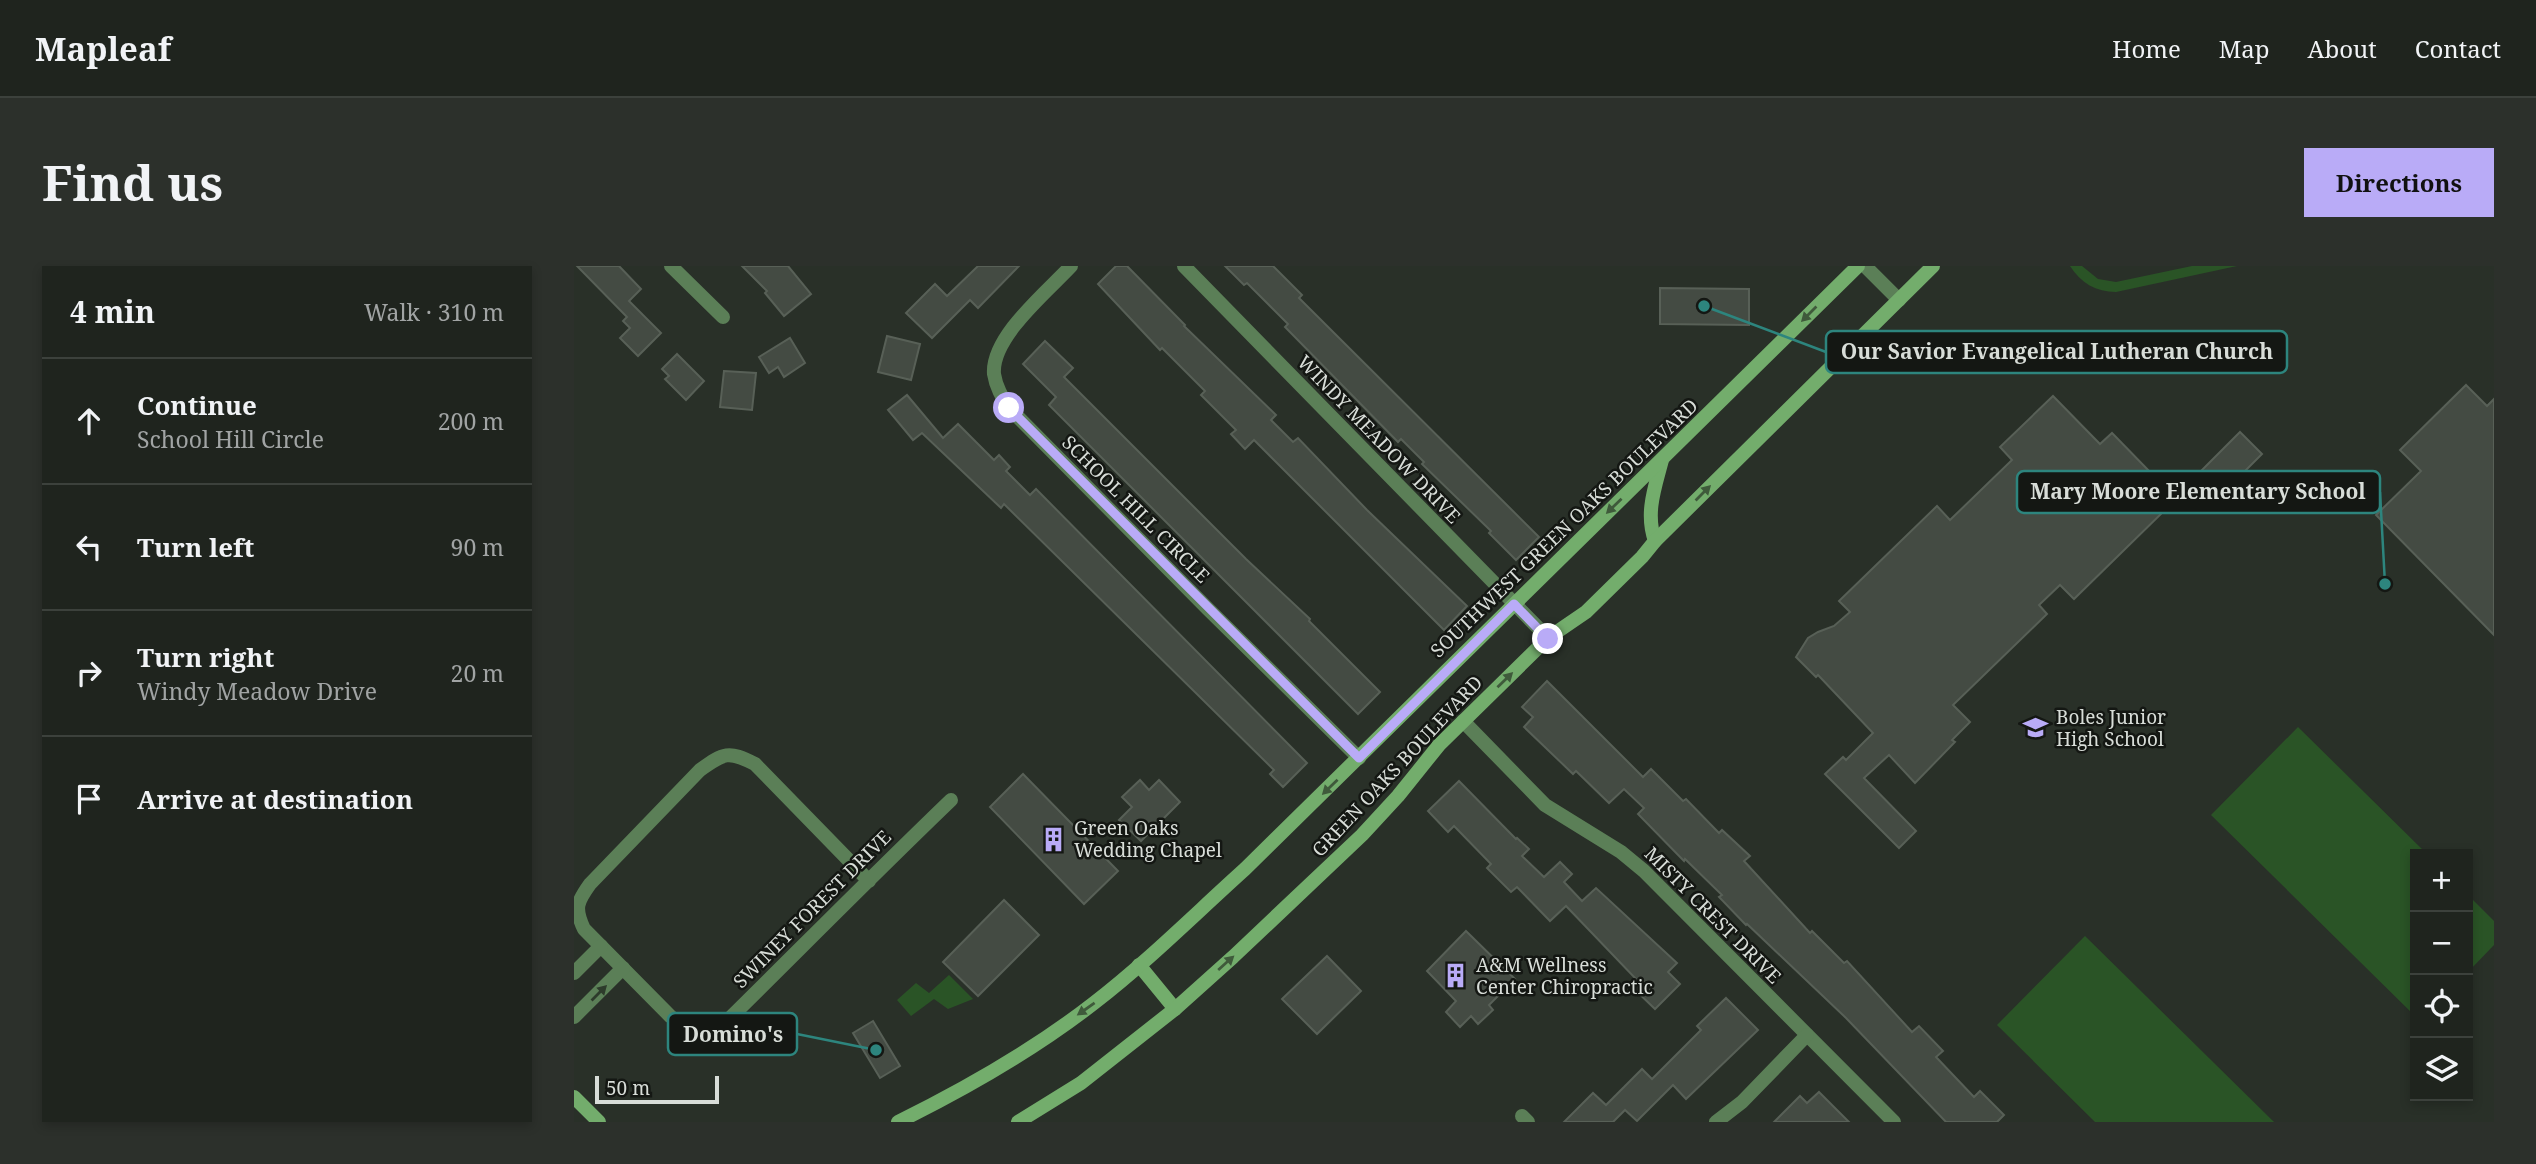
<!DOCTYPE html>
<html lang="en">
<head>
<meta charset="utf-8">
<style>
  body { margin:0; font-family:"Noto Serif",serif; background:#2c302b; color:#f1f3f6 }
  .controls { position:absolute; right:21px; bottom:21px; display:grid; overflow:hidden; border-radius:0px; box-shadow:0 4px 10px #0003 }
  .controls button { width:63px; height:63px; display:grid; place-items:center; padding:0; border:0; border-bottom:2px solid #3c413c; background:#1f241e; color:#f1f3f6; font:35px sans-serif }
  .scale { position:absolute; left:21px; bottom:18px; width:124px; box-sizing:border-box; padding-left:7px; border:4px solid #d8ddd8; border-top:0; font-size:19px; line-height:24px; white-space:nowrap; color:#d8ddd8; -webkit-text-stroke:5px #141713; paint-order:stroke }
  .stop { position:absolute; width:21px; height:21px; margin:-16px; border:5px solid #b9abf7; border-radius:50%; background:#fff }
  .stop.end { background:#b9abf7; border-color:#fff; box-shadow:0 2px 7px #0008 }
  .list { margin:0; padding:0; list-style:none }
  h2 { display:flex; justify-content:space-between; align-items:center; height:91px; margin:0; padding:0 28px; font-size:30px }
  h2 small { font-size:23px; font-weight:400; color:#a1a4a4 }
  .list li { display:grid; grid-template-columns:46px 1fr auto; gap:21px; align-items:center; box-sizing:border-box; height:126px; padding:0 28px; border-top:2px solid #3c413c }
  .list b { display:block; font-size:26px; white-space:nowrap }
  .list p { margin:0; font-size:23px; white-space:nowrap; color:#a1a4a4 }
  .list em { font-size:23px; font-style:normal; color:#a1a4a4 }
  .icon { flex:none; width:38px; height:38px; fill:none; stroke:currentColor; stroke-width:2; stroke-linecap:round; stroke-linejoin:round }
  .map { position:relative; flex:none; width:1920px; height:856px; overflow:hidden; border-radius:0px }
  header { display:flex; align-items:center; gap:42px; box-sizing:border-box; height:98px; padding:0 35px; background:#1f241e; border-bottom:2px solid #3c413c }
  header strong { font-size:33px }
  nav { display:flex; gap:38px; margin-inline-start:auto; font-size:24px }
  .intro { display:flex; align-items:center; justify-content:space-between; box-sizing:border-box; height:168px; padding:0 42px }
  h1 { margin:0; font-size:49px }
  .button { padding:18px 32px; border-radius:0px; background:#b9abf7; color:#111; font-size:24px; font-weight:700 }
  main { display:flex; gap:42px; padding:0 42px }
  aside { flex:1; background:#1f241e; border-radius:0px; box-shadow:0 4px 10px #0003 }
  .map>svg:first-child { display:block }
  .green { fill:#2a5426 }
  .building { fill:#444b43; stroke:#586057; stroke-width:2 }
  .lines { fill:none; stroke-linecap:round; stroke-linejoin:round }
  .street { stroke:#5b7f57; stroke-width:14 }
  .secondary { stroke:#73ad6c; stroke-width:14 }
  .oneway { fill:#3f5a3b }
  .oneway2 { fill:#2d3b2b }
  .route { stroke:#b9abf7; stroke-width:9 }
  .labels { text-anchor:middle; stroke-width:5; stroke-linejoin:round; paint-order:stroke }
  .street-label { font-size:19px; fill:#d8ddd8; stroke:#141713 }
  .poi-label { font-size:19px; fill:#d8ddd8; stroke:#141713; text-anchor:start }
  .leader { fill:none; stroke:#2d857e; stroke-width:2.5 }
  .callout-dot { fill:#2d857e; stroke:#141713; stroke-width:2.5 }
  .callout { fill:#141713; stroke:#2d857e; stroke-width:2.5 }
  .callout-label { font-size:21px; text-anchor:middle; font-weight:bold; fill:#d8ddd8 }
</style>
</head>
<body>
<header>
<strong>Mapleaf</strong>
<nav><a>Home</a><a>Map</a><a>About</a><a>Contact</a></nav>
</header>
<div class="intro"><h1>Find us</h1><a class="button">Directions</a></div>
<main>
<aside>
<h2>4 min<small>Walk · 310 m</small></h2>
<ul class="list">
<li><svg class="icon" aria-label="ahead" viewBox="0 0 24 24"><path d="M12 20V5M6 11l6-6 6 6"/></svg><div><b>Continue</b><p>School Hill Circle</p></div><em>200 m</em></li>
<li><svg class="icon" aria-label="left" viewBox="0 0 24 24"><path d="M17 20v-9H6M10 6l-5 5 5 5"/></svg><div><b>Turn left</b></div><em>90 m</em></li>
<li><svg class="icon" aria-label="right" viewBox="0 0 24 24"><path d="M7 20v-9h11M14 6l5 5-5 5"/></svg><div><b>Turn right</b><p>Windy Meadow Drive</p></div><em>20 m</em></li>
<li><svg class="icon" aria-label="arrive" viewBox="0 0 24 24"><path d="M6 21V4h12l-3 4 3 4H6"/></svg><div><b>Arrive at destination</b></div></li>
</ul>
</aside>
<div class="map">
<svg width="1920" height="856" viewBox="0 0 1920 856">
  <rect width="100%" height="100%" fill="#293028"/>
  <!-- green -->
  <g class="green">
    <path d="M1496,0H1508L1524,13L1542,16L1618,0H1663L1542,26C1522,26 1507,17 1496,0Z"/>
    <path d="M1724,461L1853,588H1841V750L1637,549Z"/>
    <path d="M1894,629L1920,655V679L1894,706Z"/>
    <path d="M1511,670L1700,856H1521L1423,759Z"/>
    <path d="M375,709L399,733L374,743L360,733L337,750L323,734L342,717L355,727Z"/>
  </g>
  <!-- building -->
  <g class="building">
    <path d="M3,0H45L67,23L55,35L87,67L64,90L46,72L56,62L49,55L53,51Z"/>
    <path d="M168,0H214L237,28L210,50L191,27L193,25Z"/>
    <path d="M404,0H445L404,42L396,34L358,72L332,47L361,18L373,30Z"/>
    <path d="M542,0H553L611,59L610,60L702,149L697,154L719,176L724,172L793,244L893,340L870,364L680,174L671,183L657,168L662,164L627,129L631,125L588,82L586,84L524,18Z"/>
    <path d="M651,0H699L728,29L725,32L965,271L942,294L915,267L917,265L848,198L850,196L827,173L824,176L711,61L714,58L673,17L670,19Z"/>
    <path d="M1086,22L1175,23V59L1086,58Z"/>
    <path d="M313,70L346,78L337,114L304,106Z"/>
    <path d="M216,72L231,97L210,111L204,101L195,107L185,91Z"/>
    <path d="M471,75L499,102L490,111L672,293L736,353L735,355L806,426L784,448L475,139L482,131L449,98Z"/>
    <path d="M103,88L130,115L112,134L91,113L95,110L88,103Z"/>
    <path d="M150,105L182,107L178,144L146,141Z"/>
    <path d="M1892,119L1913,140L1920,133V369L1802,249L1847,205L1826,184Z"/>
    <path d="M333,129L369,172L384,158L420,194L425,189L436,201L432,205L456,229L462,223L733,497L709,521L696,508L700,504L430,238L427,242L348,167L339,174L314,144Z"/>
    <path d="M1479,130L1526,178L1538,167L1579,209L1568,220L1591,244L1500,333L1486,319L1465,339L1473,348L1379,439L1396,456L1378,474L1381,476L1341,517L1315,489L1290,512L1342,565L1325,582L1251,508L1269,491L1272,494L1299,467L1244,409L1242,411L1222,391L1234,372L1244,366L1260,360L1276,346L1265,335L1363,240L1376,254L1438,194L1426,181Z"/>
    <path d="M1666,166L1688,188L1646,230L1624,208Z"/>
    <path d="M973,415L1069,511L1077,503L1109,535L1112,533L1145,567L1148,564L1176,590L1170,595L1236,667L1238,665L1270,697L1273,695L1338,766L1345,760L1369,785L1362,791L1400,831L1406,825L1430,849L1423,856H1372L1272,752L1173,658L1172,659L1145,631L1148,629L1111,593L1110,595L1064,548L1070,542L1050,523L1035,537L1002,505L999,508L950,461L959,451L948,441Z"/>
    <path d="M449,508L544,605L510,638L416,541Z"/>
    <path d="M566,514L575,524L585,514L606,536L567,575L545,554L558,541L548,531Z"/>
    <path d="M885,515L942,573L943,572L955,583L948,590L970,611L986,596L998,608L990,616L1008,635L1022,622L1103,697L1094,706L1106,718L1081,743L1056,719L1062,713L992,640L976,655L943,621L937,626L913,602L917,598L880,560L874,566L854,545Z"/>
    <path d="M430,634L465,669L404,730L369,696Z"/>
    <path d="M892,665L941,713L915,739L919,744L904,758L897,750L886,761L872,746L882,735L853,705Z"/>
    <path d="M753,690L787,725L743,768L708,733Z"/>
    <path d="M1152,732L1184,764L1112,833L1099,819L1063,855L1051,844L1039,856H990L1019,827L1032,839L1068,803L1078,813L1127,764L1123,760Z"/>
    <path d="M299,755L326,800L306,812L279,767Z"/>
    <path d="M1245,826L1275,856H1200L1226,830L1233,837Z"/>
  </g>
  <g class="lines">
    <!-- street -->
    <g class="street">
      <path d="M97,0L149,51"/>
      <path d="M497,0C474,25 417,71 420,108C422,121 428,131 435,142L634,343L785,492"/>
      <path d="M610,0L974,372"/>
      <path d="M1291,0L1325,34"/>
      <path d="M889,455L971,539L1047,586L1070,605L1320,856"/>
      <path d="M295,615L181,498C154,484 150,487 126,504L16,618C3,636 0,642 10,663L96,750C121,768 129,774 155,753C229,680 302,606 377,534"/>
      <path d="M0,707L27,680"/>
      <path d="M0,751L49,702"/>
      <path d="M948,850L954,856"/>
      <path d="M1142,856L1168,836L1233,769"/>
    </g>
    <!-- secondary -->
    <g class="secondary">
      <path d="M1081,275C1071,247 1081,221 1088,194"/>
      <path d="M565,699L601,743"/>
      <path d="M0,831L25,856"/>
      <path d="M324,856C391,823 461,783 520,737C573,696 621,648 671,603L1284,0"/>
      <path d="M444,856L507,817L601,743L659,691L788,569L824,530L865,479L974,372L1012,346L1068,291L1081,275L1359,0"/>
    </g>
  </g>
  <!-- one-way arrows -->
  <defs><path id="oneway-solid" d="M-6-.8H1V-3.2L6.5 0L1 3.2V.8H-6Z" transform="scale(1.75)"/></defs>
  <g class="oneway">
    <use href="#oneway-solid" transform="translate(1235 48) rotate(135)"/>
    <use href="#oneway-solid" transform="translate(1129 227) rotate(-45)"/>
    <use href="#oneway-solid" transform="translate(1040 240) rotate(136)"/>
    <use href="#oneway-solid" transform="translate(931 414) rotate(-44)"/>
    <use href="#oneway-solid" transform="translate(756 521) rotate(136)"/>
    <use href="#oneway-solid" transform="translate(652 697) rotate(-42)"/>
    <use href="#oneway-solid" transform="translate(512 743) rotate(145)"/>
  </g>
  <use class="oneway2" href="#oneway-solid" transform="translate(25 727) rotate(-45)"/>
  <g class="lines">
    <!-- route -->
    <path class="route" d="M435,142L785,492L940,338L974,373"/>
  </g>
  <!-- icons -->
  <defs>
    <symbol id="school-bare" viewBox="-9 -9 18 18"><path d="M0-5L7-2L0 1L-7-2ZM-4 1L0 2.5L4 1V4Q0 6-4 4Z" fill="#b9abf7" stroke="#141713" stroke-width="2.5" paint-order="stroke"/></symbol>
    <symbol id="building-bare" viewBox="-9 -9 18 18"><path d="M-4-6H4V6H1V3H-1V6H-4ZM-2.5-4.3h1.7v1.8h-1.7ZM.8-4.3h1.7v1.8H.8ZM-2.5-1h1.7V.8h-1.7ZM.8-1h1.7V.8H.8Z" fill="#b9abf7" stroke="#141713" stroke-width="2.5" paint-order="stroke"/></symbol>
  </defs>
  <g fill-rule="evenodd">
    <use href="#school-bare" x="1444" y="444" width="35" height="35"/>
    <use href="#building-bare" x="462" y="556" width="35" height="35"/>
    <use href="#building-bare" x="864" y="692" width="35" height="35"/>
  </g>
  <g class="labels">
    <!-- street labels -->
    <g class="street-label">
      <text transform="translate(805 173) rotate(46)" y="7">WINDY MEADOW DRIVE</text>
      <text transform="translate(562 243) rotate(45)" y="7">SCHOOL HILL CIRCLE</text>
      <text transform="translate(990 262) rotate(-44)" y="7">SOUTHWEST GREEN OAKS BOULEVARD</text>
      <text transform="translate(823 500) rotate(-47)" y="7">GREEN OAKS BOULEVARD</text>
      <text transform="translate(238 643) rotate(-45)" y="7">SWINEY FOREST DRIVE</text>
      <text transform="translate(1139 649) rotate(45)" y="7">MISTY CREST DRIVE</text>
    </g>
    <!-- poi labels -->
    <g class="poi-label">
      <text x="1482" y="458">Boles Junior<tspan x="1482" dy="22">High School</tspan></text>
      <text x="500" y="569">Green Oaks<tspan x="500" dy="22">Wedding Chapel</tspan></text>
      <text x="902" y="706">A&amp;M Wellness<tspan x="902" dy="22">Center Chiropractic</tspan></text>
    </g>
  </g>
  <!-- callouts -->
  <path class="leader" d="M1130 40L1252 86M1811 318L1806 226M302 784L223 768"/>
  <g class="callout-dot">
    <circle cx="1130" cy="40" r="7"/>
    <circle cx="1811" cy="318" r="7"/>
    <circle cx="302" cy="784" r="7"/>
  </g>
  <g class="callout">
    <rect x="1252" y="65" width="461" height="42" rx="7"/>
    <rect x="1443" y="205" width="363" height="42" rx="7"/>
    <rect x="94" y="747" width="129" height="42" rx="7"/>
  </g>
  <g class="callout-label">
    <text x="1483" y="93">Our Savior Evangelical Lutheran Church</text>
    <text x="1624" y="233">Mary Moore Elementary School</text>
    <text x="159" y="776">Domino's</text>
  </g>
</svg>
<div class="controls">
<button>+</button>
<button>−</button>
<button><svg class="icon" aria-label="locate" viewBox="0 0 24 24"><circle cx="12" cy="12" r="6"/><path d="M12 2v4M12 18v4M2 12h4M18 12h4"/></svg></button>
<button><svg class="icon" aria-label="layers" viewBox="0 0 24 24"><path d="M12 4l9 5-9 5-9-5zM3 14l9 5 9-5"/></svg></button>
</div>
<div class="scale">50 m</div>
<div class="stop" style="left:435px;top:142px"></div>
<div class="stop end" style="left:974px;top:373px"></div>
</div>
</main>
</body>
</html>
